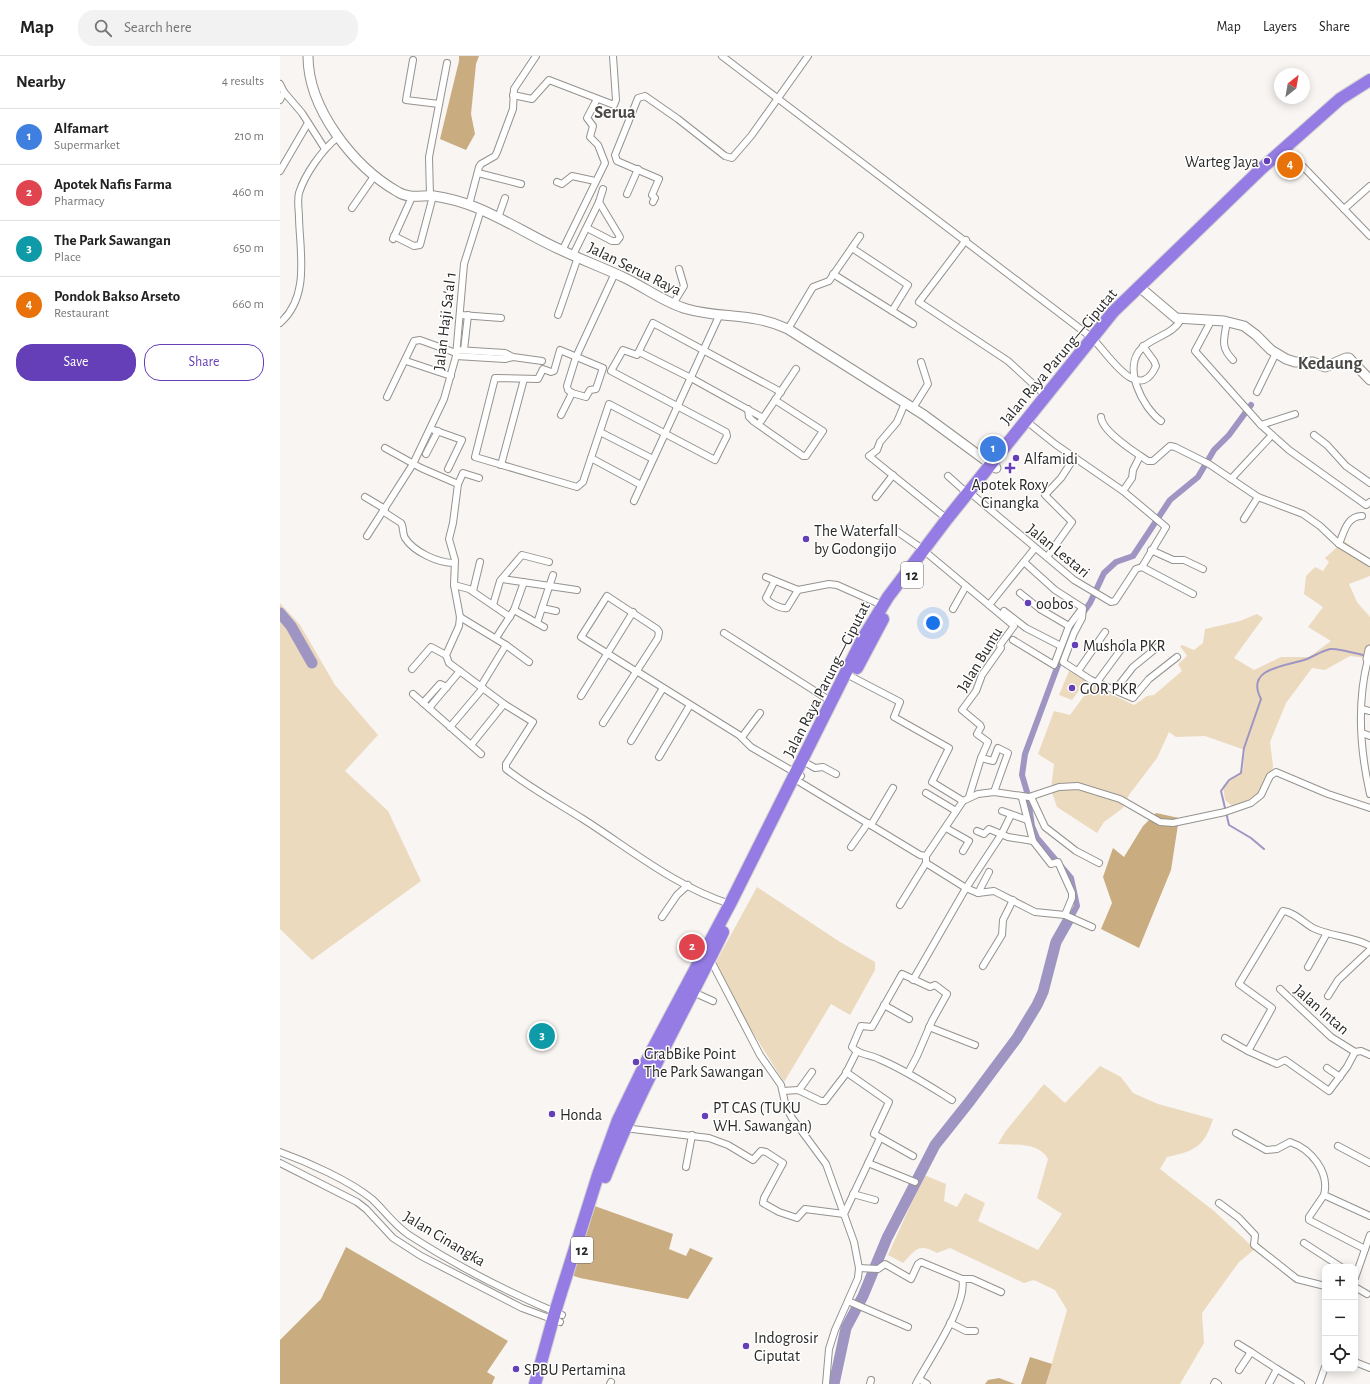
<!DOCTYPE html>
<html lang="en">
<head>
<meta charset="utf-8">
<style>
  body { margin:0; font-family:"Alegreya Sans",sans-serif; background:#f2f2f2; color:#222 }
  .controls { position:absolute; right:12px; bottom:12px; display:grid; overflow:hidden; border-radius:8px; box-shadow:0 2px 10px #0003 }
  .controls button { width:36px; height:36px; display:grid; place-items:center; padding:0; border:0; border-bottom:1px solid #e0e0e0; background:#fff; color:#222; font:20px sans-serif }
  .compass { position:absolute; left:994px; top:12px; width:36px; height:36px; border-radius:50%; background:#fff; box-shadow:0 2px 10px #0003; rotate:31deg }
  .you { position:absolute; left:653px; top:567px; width:14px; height:14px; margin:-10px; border:3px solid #fff; border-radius:50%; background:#1a73e8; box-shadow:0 0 0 6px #1a73e833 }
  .badge { display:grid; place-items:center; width:26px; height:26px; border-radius:50%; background:#653fb7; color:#fff; font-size:13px; font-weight:700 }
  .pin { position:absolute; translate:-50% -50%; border:2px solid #fff; box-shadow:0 1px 4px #0006 }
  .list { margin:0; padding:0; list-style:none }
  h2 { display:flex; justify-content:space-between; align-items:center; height:52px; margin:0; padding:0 16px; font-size:17px }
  h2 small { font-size:13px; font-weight:400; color:#767676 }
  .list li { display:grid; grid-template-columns:26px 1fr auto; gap:12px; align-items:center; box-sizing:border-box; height:56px; padding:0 16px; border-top:1px solid #e0e0e0 }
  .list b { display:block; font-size:15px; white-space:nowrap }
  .list p { margin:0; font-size:13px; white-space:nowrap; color:#767676 }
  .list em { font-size:13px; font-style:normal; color:#767676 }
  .actions { display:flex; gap:8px; padding:12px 16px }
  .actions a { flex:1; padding:9px 0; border:1px solid #653fb7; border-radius:16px; text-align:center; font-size:14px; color:#653fb7 }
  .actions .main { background:#653fb7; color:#fff }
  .icon { flex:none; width:22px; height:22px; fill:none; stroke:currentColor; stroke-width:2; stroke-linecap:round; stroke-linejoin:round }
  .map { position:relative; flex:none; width:1090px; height:1328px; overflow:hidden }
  header { display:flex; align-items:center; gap:24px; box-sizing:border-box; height:56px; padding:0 20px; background:#fff; border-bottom:1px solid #e0e0e0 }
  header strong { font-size:19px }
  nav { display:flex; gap:22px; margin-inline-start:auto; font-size:14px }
  .search { width:280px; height:36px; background:#f2f2f2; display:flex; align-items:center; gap:10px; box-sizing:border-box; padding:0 14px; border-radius:16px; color:#767676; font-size:15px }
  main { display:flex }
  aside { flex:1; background:#fff }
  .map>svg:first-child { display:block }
  .green { fill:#ecdabf }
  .forest { fill:#c9ac80 }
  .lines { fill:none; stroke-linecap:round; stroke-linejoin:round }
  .stream { stroke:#9e95c3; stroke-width:2 }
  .canal { stroke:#9e95c3; stroke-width:6 }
  .river { stroke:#9e95c3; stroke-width:11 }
  .street-casing { stroke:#95938f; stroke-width:8 }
  .secondary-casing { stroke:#95938f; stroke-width:11 }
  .highway-casing { stroke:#d0d0d0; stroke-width:14 }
  .street { stroke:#fff; stroke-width:6 }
  .secondary { stroke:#fff; stroke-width:9 }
  .highway { stroke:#957ce4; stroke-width:12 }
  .poi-dot { fill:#653fb7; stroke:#fff; stroke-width:1.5 }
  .labels { text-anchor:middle; stroke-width:3; stroke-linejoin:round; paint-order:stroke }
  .shield { fill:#fff; stroke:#6a6968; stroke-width:1 }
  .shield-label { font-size:15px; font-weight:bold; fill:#2a2928 }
  .poi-label { font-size:16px; fill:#2a2928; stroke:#fff; text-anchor:start }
  .street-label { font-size:16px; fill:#2a2928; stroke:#fff }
  .quarter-label { font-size:18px; font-weight:bold; fill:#4c4a47; stroke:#fff }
</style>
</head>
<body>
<header>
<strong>Map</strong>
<div class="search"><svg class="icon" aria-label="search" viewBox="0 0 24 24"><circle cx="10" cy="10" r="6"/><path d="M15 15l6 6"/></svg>Search here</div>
<nav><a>Map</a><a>Layers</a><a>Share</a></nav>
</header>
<main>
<aside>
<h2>Nearby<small>4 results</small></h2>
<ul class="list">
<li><span class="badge" style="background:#3f7fe0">1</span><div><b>Alfamart</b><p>Supermarket</p></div><em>210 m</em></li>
<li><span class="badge" style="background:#e0444e">2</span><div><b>Apotek Nafis Farma</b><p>Pharmacy</p></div><em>460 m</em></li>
<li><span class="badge" style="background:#0f9aa8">3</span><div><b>The Park Sawangan</b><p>Place</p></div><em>650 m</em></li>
<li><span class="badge" style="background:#e8710a">4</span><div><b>Pondok Bakso Arseto</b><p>Restaurant</p></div><em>660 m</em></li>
</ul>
<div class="actions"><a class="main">Save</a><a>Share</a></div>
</aside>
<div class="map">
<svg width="1090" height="1328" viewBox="0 0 1090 1328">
  <rect width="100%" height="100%" fill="#f8f5f2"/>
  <!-- green -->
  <g class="green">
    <path d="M1064,485L1090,504V520L1069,528L1077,546L1090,561V597L1087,602L1070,600L1045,614L1032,612L1006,647L990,686L993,710L990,727L982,743L956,753L945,744L943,730L963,714L965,694L925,680L896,681L889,676L877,702L849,739L843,752L824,766L817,777L777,751L771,734L774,708L758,698L774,655L790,659L812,629L854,649L867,640L874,639L902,615L898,608L907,600L900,590L902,589L914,594L923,587L925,573L960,565L977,558L983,562L954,602L974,614L1001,601H1029L1051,585L1028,571L1043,551L1024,538L1026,520L1035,511L1043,515L1049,506L1045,502Z"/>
    <path d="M0,547L20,569L55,629L98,679L65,715L108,755L141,825L32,904L0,873Z"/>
    <path d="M789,615L806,625L792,644L779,639Z"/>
    <path d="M477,831L560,886L595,906V914L570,959L551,948L504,1026L461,958L436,906Z"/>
    <path d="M820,1010L841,1021L853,1037L878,1048L933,1063C924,1091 915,1095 887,1101L880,1113L934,1155L975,1193L959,1206L922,1257L924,1287L900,1328H766L787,1254L775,1234L754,1224L744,1227L670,1192L657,1197C639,1187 636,1193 623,1207L608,1199L644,1119L666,1128L664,1145L677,1151L685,1137L705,1147L698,1165L758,1194L782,1158L757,1142L768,1103C759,1086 734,1089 718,1088L725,1076L764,1028L785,1047Z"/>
  </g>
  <!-- forest -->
  <g class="forest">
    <path d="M179,0H199L196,8L191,58L195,78L186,94L160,83L179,5Z"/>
    <path d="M876,757L899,762L891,814L859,892L821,873L832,847L823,821L833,792L844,801L863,770Z"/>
    <path d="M309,1148L393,1178L389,1193L406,1200L410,1192L433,1202L408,1243L300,1222L288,1218Z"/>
    <path d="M66,1191L228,1285L207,1316L215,1321L212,1328H0V1284L41,1243Z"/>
    <path d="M750,1301L772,1308L766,1328H741Z"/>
    <path d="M719,1322L735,1328H705L708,1324Z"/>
  </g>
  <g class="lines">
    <!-- stream -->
    <path class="stream" d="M984,793L971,782L949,769L941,735L949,724L961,717L964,692L981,643C964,611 1008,610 1027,603C1034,600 1042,595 1050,593C1058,592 1078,598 1087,600"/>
    <!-- canal -->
    <g class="canal">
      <path d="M747,736L742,719L745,698L791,574L810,547L824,517L836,506L853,500L890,444L918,421L934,394L949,379L971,349"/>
      <path d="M748,743L752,770L757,782L791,822L797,850L792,859"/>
    </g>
    <!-- river -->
    <g class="river">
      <path d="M0,557L11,570L32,607"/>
      <path d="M554,1328L566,1272L583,1240L607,1182L655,1089L690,1045L737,982L757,949L763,936L776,886L789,863"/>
    </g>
    <defs>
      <g id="street">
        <path d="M442,0L811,281C826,294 858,351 876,310L874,305L863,290"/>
        <path d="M133,4L126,44L159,48"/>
        <path d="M0,28L4,36L22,57L45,93"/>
        <path d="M233,39L252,43L269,24L334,49L336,44L333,0"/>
        <path d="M0,44L4,36"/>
        <path d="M1009,96L1090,180"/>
        <path d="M0,115L28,67"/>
        <path d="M198,117L241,128"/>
        <path d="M277,126L282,128L292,120L315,125"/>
        <path d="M347,138L358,113"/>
        <path d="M150,140L149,101L167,7"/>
        <path d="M373,146L375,142L372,139L379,123L337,105L335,99L358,42L365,40L398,63L445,100L452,102L471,80L528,0"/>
        <path d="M189,149L199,111L201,108L215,100L217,96L233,53L234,33L256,0"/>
        <path d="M72,152L95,119"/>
        <path d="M1064,153L1090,130"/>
        <path d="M218,162L225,142"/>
        <path d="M307,172L332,185H337L340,181L319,146"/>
        <path d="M114,180L134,190L140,189L153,140"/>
        <path d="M113,183L132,141"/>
        <path d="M686,184L639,246L728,305L765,339"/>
        <path d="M572,192L628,229L612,255"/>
        <path d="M282,195L325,107L318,89L310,81L313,70L307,62L317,43"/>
        <path d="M293,199L319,146L323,133"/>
        <path d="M553,218L633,268"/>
        <path d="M393,248L404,230L399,213"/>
        <path d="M181,259L221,262"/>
        <path d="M278,259L298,201"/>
        <path d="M931,265L915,295L981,369L1009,394L1086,449L1090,446"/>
        <path d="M947,266C944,283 940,291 953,304"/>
        <path d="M0,267C30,241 20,197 19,162C19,154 17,145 19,137C25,118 42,94 57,82"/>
        <path d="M508,273L533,231L549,225L580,180"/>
        <path d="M177,294L225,297L233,301L262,305"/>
        <path d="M184,294L188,259"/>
        <path d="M359,296L411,322L483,362"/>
        <path d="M176,300L225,303L233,301"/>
        <path d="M126,305L171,320"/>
        <path d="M977,336L996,297"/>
        <path d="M292,337L288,334L287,330L296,301L335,217"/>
        <path d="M107,341L134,285L140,284L176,297"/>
        <path d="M625,347L617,366L600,386L597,394L589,400L667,463"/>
        <path d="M633,352L648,328L641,306"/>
        <path d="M468,353L469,361L473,365L523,400H526L543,375L495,344"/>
        <path d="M281,359L292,337L306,341L310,334L316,333L323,312L280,294L274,315L271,316L263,313L258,323L215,322L195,401L297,431L303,426L329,348L435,404L447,380L446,376L331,315L343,294L357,299L373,267L501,336"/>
        <path d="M821,361C822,376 856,397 868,405H873L890,390L895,391L929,408L978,441L1023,458L1040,470L1059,488L1090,507"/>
        <path d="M481,365L516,313"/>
        <path d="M881,365C862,351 842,311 862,292C873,281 894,278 901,263"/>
        <path d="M981,369L1015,358"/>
        <path d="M151,373L182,384L168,413"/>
        <path d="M320,376L373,403"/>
        <path d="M1034,379L1047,389L1066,410L1090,427"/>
        <path d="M105,392L141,412L178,428L173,467L169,483L175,504L174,529L180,561L179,570L166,599L169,607L224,648L253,666L226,708V713C250,732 276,746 303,763C350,793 396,831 450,848"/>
        <path d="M146,398L158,375"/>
        <path d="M311,402L361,429"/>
        <path d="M221,409L244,323"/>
        <path d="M668,420L688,438"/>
        <path d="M951,423L992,379"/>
        <path d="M178,428L183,417L199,422"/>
        <path d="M843,435L852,422L853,414L860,400"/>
        <path d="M694,440L794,524L831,546L835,545L856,513L862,511L886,471L843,435L775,388L750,368"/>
        <path d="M85,441L105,453"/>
        <path d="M596,441L613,419"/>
        <path d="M354,445L440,258"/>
        <path d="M104,456L121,467C124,471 122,477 125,482C134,496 158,507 174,507"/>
        <path d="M964,463L978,441"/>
        <path d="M618,476L644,494"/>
        <path d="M87,480L133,408L164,343L176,300L184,208L201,154"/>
        <path d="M1059,488C1064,476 1067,460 1082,460"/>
        <path d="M871,494L893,504H904L923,513"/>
        <path d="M648,498L734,570L720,589L721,592L702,619L696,635L682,654L700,669L701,671L697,678L708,686L701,702L689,741"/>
        <path d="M767,501L792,466L765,439L781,422L794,402"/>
        <path d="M744,506L775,534L803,552L802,562L794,577L783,606L811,624L853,642L869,623L897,601"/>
        <path d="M862,511L913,538"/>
        <path d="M486,521L518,534L549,528L557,529L602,549"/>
        <path d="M222,523L297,534"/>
        <path d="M494,526L486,542C489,547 501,553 507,552L518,534"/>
        <path d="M174,529L189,533L230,561"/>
        <path d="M193,535L200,506"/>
        <path d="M740,537L760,553L789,570"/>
        <path d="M213,549L220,525L242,499L269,506"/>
        <path d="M709,549L755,492"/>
        <path d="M262,552L276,555"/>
        <path d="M673,553L686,530"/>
        <path d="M234,554L264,571"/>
        <path d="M724,555L746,572L781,590"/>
        <path d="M180,561L226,589L201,630"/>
        <path d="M257,567L273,519"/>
        <path d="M444,577L552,646"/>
        <path d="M216,582L234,554L244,526"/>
        <path d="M733,584L774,609L789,570L801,554"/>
        <path d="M226,589L249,606"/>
        <path d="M1088,603C1077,646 1080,694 1090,738"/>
        <path d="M132,613L151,591L166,599"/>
        <path d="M798,615L825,576"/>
        <path d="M572,621L620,646L614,661L669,692L652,726L683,745"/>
        <path d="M817,626L845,588"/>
        <path d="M835,634L853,611L880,589"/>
        <path d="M133,638L201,698"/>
        <path d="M301,640L353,556"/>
        <path d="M143,647L160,628L167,631"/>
        <path d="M149,652L180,615"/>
        <path d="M1082,653L1090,655"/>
        <path d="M323,667L378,582L379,576L377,573L327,540L301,581L357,616H358L459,679L471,691L521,720"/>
        <path d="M170,671L203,632"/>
        <path d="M1082,677L1090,680"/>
        <path d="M462,681L480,657"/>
        <path d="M351,685L383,632"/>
        <path d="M191,689L224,648"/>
        <path d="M379,701L410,649"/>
        <path d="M701,702L713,705L718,692L728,697L714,736"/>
        <path d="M528,708L535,712L543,711L556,718"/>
        <path d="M513,722L640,799L646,800"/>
        <path d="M646,737L676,755"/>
        <path d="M751,741L765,771L796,795L819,807"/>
        <path d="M722,755L747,764"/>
        <path d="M591,769L613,732"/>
        <path d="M666,772L689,785L683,795"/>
        <path d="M697,775L704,778L709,773L728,781L753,785"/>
        <path d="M571,791L588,767"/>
        <path d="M646,807L686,832L698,837L714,835L755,856L785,859L792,842V837L778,806L771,808L753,785L742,742"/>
        <path d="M688,829L721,779L731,759"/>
        <path d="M698,837L709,816"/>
        <path d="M620,849L646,807V800L683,745L698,738L714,736L749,741L779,731L798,730L840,743L880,766L893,767L945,756L971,747L981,739L990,720L996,716L1048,738L1090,752"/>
        <path d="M785,859L812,871"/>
        <path d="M382,861L397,839L408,829"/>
        <path d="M430,903L480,999L501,1029L506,1051L512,1062L546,1108L574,1186L579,1212L578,1222L555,1274L549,1293L546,1328"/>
        <path d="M703,910L722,879L723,864L733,844"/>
        <path d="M1028,911L1047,877"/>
        <path d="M633,924L686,832"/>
        <path d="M1000,933L1051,981L1075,996L1081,995L1090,999"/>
        <path d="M413,936L433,945"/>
        <path d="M1048,940L1058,924L1090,894"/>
        <path d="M604,949L629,963"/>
        <path d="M649,971L695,989"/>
        <path d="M945,982L968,995"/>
        <path d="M1075,996L1067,1011L1049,1035L1005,1004L997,1008L968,995L992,952L959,928L1003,855C1014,856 1024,867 1033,872C1052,881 1072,880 1090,890"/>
        <path d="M1047,1012L1060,1021"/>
        <path d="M566,1016L609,1046L594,1078L633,1100"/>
        <path d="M628,1017L637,1000L652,965L667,938L655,929L650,931L622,918L592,971L581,970L572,991C577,998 591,999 599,1003C625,1014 648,1029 672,1044"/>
        <path d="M519,1034L532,1016"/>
        <path d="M503,1035L518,1034L541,1045H545L565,1019L577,995"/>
        <path d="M344,1072L429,1082L448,1089L473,1104L481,1095L486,1096L503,1107L484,1142L483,1147L499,1156L517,1162L525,1153L564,1158L600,1082"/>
        <path d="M956,1077L986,1094L997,1093L1010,1086C1031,1093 1050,1116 1044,1139L1090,1160"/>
        <path d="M1058,1090L1090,1107"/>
        <path d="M0,1096C28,1106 70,1125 92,1143C105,1155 114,1169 129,1179C175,1209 232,1238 282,1259"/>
        <path d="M0,1107L77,1146L86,1153L113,1182L141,1200L242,1252L280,1266"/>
        <path d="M588,1107L635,1126"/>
        <path d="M406,1111L412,1079"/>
        <path d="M573,1138L595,1144"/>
        <path d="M1044,1139L1029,1161V1164L1085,1193"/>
        <path d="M939,1147L959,1162L975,1179L974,1189L1017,1223L1045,1230"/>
        <path d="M1024,1187L1061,1211"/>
        <path d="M579,1212L598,1213L605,1208L631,1223L638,1208L641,1206L682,1223C689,1246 648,1305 636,1328"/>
        <path d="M1075,1222L1090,1179"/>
        <path d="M682,1223H692L721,1236"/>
        <path d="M1075,1231L1087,1238"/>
        <path d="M568,1245L628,1271"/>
        <path d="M670,1267L686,1275H695"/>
        <path d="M958,1288L971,1296"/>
        <path d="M1075,1306L1090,1312"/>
        <path d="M959,1314L971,1296L997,1313"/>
        <path d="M639,1323L647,1328"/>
        <path d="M330,1328L331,1326"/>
        <path d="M590,1328L591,1324"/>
        <path d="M934,1328L935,1326L938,1328"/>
        <path d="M989,1328L997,1313L1021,1328"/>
        <path d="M1039,1328L1045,1311"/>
      </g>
      <g id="secondary">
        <path d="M28,0C28,53 74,111 118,136C129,143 142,139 154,140C168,142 182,146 195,151C225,163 252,181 281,194C302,204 324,212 345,222C366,232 385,247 407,253C442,263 471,256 508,273L644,359L716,412"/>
        <path d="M863,234L896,262L944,265L964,270L976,279L991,294L1006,303L1015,306H1033L1045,311L1066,302H1069L1090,324"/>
        <path d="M1088,603L1090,594"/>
      </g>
      <g id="highway">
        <path d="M577,612L603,563"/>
        <path d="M325,1121C358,1036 403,958 443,876"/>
        <path d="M255,1328L275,1256L318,1119L338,1064L369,1000L450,848L583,582L608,541L667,463L833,256L981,113L1060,43L1090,24"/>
      </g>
    </defs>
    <!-- street casing -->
    <use href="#street" class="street-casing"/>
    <!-- secondary casing -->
    <use href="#secondary" class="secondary-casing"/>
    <!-- highway casing -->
    <use href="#highway" class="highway-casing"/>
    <!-- street -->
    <use href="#street" class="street"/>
    <!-- secondary -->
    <use href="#secondary" class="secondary"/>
    <!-- highway -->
    <use href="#highway" class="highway"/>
  </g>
  <!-- markers -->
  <g class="poi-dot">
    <circle cx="987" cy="105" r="4"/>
    <circle cx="736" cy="402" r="4"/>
    <path d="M728 406h4v4h4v4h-4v4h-4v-4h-4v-4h4z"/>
    <circle cx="526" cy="483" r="4"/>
    <circle cx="748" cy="547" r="4"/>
    <circle cx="795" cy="589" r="4"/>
    <circle cx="792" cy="632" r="4"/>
    <circle cx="356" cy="1006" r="4"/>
    <circle cx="272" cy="1058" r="4"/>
    <circle cx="425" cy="1060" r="4"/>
    <circle cx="466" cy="1290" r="4"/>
    <circle cx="236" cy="1313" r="4"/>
  </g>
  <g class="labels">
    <!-- shield labels -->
    <g class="shield">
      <rect x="621" y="506" width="22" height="26" rx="3"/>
      <rect x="291" y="1181" width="22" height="26" rx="3"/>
    </g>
    <g class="shield-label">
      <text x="632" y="524">12</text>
      <text x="302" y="1199">12</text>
    </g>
    <!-- poi labels -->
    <g class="poi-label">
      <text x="979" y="111" text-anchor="end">Warteg Jaya</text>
      <text x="744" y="408">Alfamidi</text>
      <text x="730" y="434" text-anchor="middle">Apotek Roxy<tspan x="730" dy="18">Cinangka</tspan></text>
      <text x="534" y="480">The Waterfall<tspan x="534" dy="18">by Godongijo</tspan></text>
      <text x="756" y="553">oobos</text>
      <text x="803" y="595">Mushola PKR</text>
      <text x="800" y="638">GOR PKR</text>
      <text x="364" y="1003">GrabBike Point<tspan x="364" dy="18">The Park Sawangan</tspan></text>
      <text x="433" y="1057">PT CAS (TUKU<tspan x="433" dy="18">WH. Sawangan)</tspan></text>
      <text x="280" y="1064">Honda</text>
      <text x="474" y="1287">Indogrosir<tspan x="474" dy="18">Ciputat</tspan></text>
      <text x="244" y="1319">SPBU Pertamina</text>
    </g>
    <!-- street labels -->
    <g class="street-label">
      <text transform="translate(355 212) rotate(26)" y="6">Jalan Serua Raya</text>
      <text transform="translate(164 265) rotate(-83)" y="6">Jalan Haji Sa'al 1</text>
      <text transform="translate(778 300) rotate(-50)" y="6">Jalan Raya Parung—Ciputat</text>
      <text transform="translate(779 494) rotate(39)" y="6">Jalan Lestari</text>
      <text transform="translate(699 603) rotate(-59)" y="6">Jalan Buntu</text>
      <text transform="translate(546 623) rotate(-63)" y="6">Jalan Raya Parung—Ciputat</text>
      <text transform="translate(1042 953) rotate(41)" y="6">Jalan Intan</text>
      <text transform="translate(165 1182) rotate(31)" y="6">Jalan Cinangka</text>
    </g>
    <!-- quarter labels -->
    <g class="quarter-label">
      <text x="335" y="62">Serua</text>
      <text x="1050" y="313">Kedaung</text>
    </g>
  </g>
</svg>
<div class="controls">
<button>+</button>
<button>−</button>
<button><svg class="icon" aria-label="locate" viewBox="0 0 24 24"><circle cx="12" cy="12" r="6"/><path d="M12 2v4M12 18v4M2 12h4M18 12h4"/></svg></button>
</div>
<svg class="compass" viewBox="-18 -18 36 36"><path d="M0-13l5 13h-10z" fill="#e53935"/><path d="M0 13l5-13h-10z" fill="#767676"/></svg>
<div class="you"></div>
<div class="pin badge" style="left:713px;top:393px;background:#3f7fe0">1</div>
<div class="pin badge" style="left:412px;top:891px;background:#e0444e">2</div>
<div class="pin badge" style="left:262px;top:980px;background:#0f9aa8">3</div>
<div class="pin badge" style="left:1010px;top:109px;background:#e8710a">4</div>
</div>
</main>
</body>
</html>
